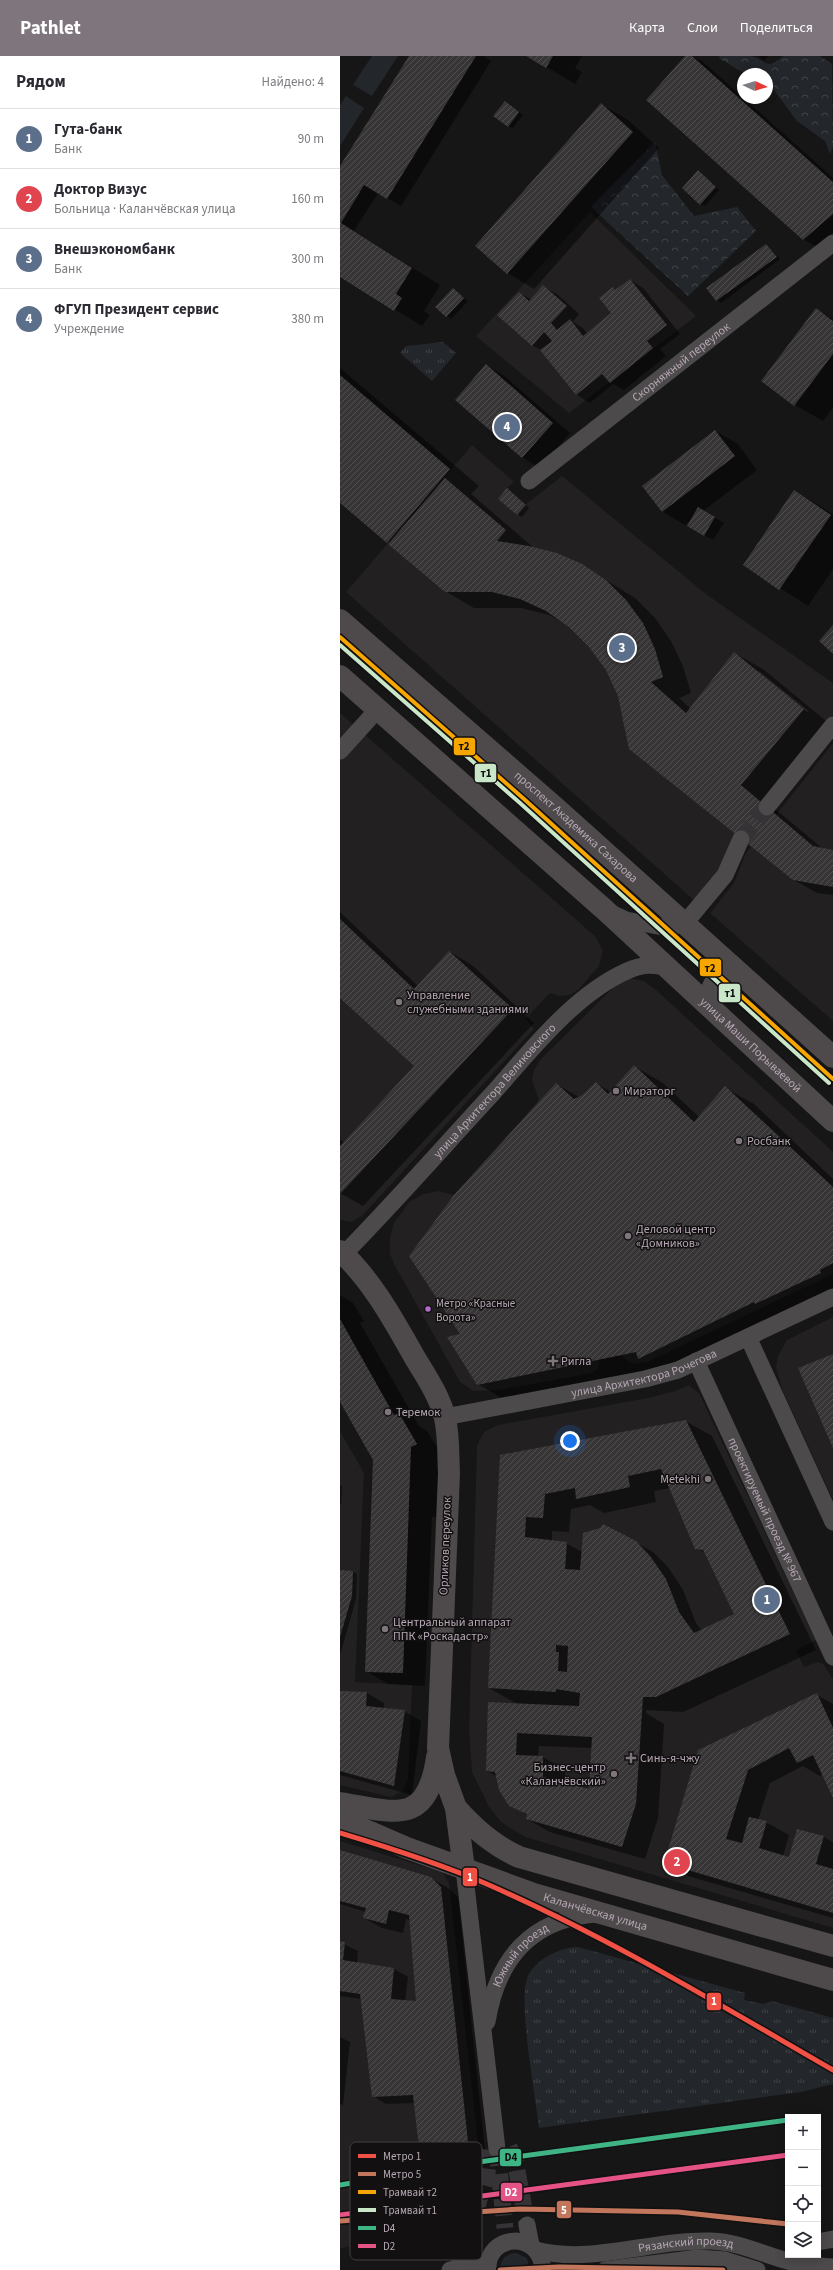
<!DOCTYPE html>
<html lang="ru">
<head>
<meta charset="utf-8">
<style>
  body { margin:0; font-family:"Source Sans 3",sans-serif; background:#f7f7f7; color:#2b2b33 }
  .controls { position:absolute; right:12px; bottom:12px; display:grid; overflow:hidden; border-radius:0px; box-shadow:0 2px 10px #0003 }
  .controls button { width:36px; height:36px; display:grid; place-items:center; padding:0; border:0; border-bottom:1px solid #e1e1e2; background:#fff; color:#2b2b33; font:20px sans-serif }
  .compass { position:absolute; left:397px; top:12px; width:36px; height:36px; border-radius:50%; background:#fff; box-shadow:0 2px 10px #0003; rotate:94deg }
  .you { position:absolute; left:230px; top:1385px; width:14px; height:14px; margin:-10px; border:3px solid #fff; border-radius:50%; background:#1a73e8; box-shadow:0 0 0 6px #1a73e833 }
  .badge { display:grid; place-items:center; width:26px; height:26px; border-radius:50%; background:#7e757d; color:#fff; font-size:13px; font-weight:700 }
  .pin { position:absolute; translate:-50% -50%; border:2px solid #fff; box-shadow:0 1px 4px #0006 }
  .list { margin:0; padding:0; list-style:none }
  h2 { display:flex; justify-content:space-between; align-items:center; height:52px; margin:0; padding:0 16px; font-size:17px }
  h2 small { font-size:13px; font-weight:400; color:#7c7c81 }
  .list li { display:grid; grid-template-columns:26px 1fr auto; gap:12px; align-items:center; box-sizing:border-box; height:60px; padding:0 16px; border-top:1px solid #e1e1e2 }
  .list b { display:block; font-size:15px; white-space:nowrap }
  .list p { margin:0; font-size:13px; white-space:nowrap; color:#7c7c81 }
  .list em { font-size:13px; font-style:normal; color:#7c7c81 }
  .icon { flex:none; width:22px; height:22px; fill:none; stroke:currentColor; stroke-width:2; stroke-linecap:round; stroke-linejoin:round }
  .map { position:relative; flex:none; width:493px; height:2214px; overflow:hidden }
  header { display:flex; align-items:center; gap:24px; box-sizing:border-box; height:56px; padding:0 20px; background:#7e757d; color:#fff }
  header strong { font-size:19px }
  nav { display:flex; gap:22px; margin-inline-start:auto; font-size:14px }
  main { display:flex }
  aside { flex:1; background:#fff }
  .map>svg:first-child { display:block }
  .built { fill:#222021 }
  .grass { fill:#23262b }
  .forest { fill:url(#forest-crowns) }
  .park { fill:url(#park-tufts) }
  .shadow { fill:#0007; fill-rule:evenodd }
  .building { fill:url(#building-hatch); fill-rule:evenodd }
  .lines { fill:none; stroke-linecap:round; stroke-linejoin:round }
  .minor-tunnel { stroke:#363336; stroke-width:17; stroke-dasharray:17 8; stroke-linecap:butt }
  .minor { stroke:#4d4a4c; stroke-width:17 }
  .major { stroke:#4e4a4c; stroke-width:22 }
  .rail-1-casing { stroke:#121011; stroke-width:8 }
  .rail-2-casing { stroke:#121011; stroke-width:8 }
  .rail-1 { stroke:#3fb485; stroke-width:5 }
  .rail-2 { stroke:#e55286; stroke-width:5 }
  .tram-1-casing { stroke:#121011; stroke-width:7 }
  .tram-2-casing { stroke:#121011; stroke-width:7 }
  .tram-1 { stroke:#f7a600; stroke-width:4 }
  .tram-2 { stroke:#c9e6c8; stroke-width:4 }
  .metro-1-casing { stroke:#121011; stroke-width:8 }
  .metro-2-casing { stroke:#121011; stroke-width:8 }
  .metro-1 { stroke:#f05144; stroke-width:5 }
  .metro-2 { stroke:#c2765b; stroke-width:5 }
  .poi-dot { fill:#7e757d; stroke:#121011; stroke-width:1.5 }
  .bus-dot { fill:#b06ccc; stroke:#121011; stroke-width:1.5 }
  .labels { text-anchor:middle; stroke-width:3; stroke-linejoin:round; paint-order:stroke }
  .bus-label { font-size:11px; fill:#b6a8b4; stroke:#121011; text-anchor:start }
  .street-label { font-size:12px; fill:#b6a8b4; stroke:#121011 }
  .poi-label { font-size:12px; fill:#b6a8b4; stroke:#121011; text-anchor:start }
  .key { fill:#121011; stroke:#433e42; stroke-width:1 }
  .key-label { font-size:11px; fill:#b6a8b4 }
  .line-badge { stroke:#121011; stroke-width:1.5 }
  .badge-label { font-size:11px; text-anchor:middle; font-weight:bold; fill:#fff }
  .pale-badge-label { font-size:11px; text-anchor:middle; font-weight:bold; fill:#111 }
</style>
</head>
<body>
<header>
<strong>Pathlet</strong>
<nav><a>Карта</a><a>Слои</a><a>Поделиться</a></nav>
</header>
<main>
<aside>
<h2>Рядом<small>Найдено: 4</small></h2>
<ul class="list">
<li><span class="badge" style="background:#5c6f8a">1</span><div><b>Гута-банк</b><p>Банк</p></div><em>90 m</em></li>
<li><span class="badge" style="background:#e0444e">2</span><div><b>Доктор Визус</b><p>Больница · Каланчёвская улица</p></div><em>160 m</em></li>
<li><span class="badge" style="background:#5c6f8a">3</span><div><b>Внешэкономбанк</b><p>Банк</p></div><em>300 m</em></li>
<li><span class="badge" style="background:#5c6f8a">4</span><div><b>ФГУП Президент сервис</b><p>Учреждение</p></div><em>380 m</em></li>
</ul>
</aside>
<div class="map">
<svg width="493" height="2214" viewBox="0 0 493 2214">
  <defs>
    <pattern id="forest-crowns" width="20" height="18" patternUnits="userSpaceOnUse"><rect width="20" height="18" fill="#23262b"/><path d="M2 6a3 3 0 1 1 6 0M12 15a3 3 0 1 1 6 0" fill="none" stroke="#414347"/></pattern>
    <pattern id="park-tufts" width="24" height="20" patternUnits="userSpaceOnUse"><rect width="24" height="20" fill="#23262b"/><path d="M3 7l-1-3M5 7V3M7 7l1-3M15 17l-1-3M17 17v-4M19 17l1-3" fill="none" stroke="#414347"/></pattern>
    <pattern id="building-hatch" width="6" height="6" patternUnits="userSpaceOnUse"><rect width="6" height="6" fill="#373536"/><path d="M-1 1l2-2M0 6l6-6M5 7l2-2" fill="none" stroke="#524f51"/></pattern>
  </defs>
  <rect width="100%" height="100%" fill="#161616"/>
  <!-- built -->
  <g class="built">
    <path d="M250,156L356,260L229,357L136,280Z"/>
    <path d="M132,389L174,426L167,432L185,449L222,420L366,538L493,627V659L392,785L379,815L355,845L6,536Z"/>
    <path d="M0,657L255,880L263,895L259,910L239,933L230,939L219,940L210,937L203,944L186,963L194,973L22,1160L11,1166L0,1164Z"/>
    <path d="M493,687V965L370,857L394,827L406,797Z"/>
    <path d="M288,922L304,925L316,934L493,1096V1218L307,1306L292,1308L280,1299L260,1303L258,1313L252,1317L159,1334L133,1335L120,1326L54,1208L50,1198V1181L54,1167L69,1146L84,1138L98,1135L114,1139L199,1044L192,1024L194,1014L200,1004L279,926Z"/>
    <path d="M493,1261V1444L442,1333L436,1311L438,1300L447,1284Z"/>
    <path d="M349,1329L359,1337L476,1584L456,1594L464,1611L478,1606L483,1608L493,1623V1872L185,1781L161,1766L149,1751L132,1716L129,1676L137,1390L140,1383L144,1376L158,1369L308,1342L335,1335Z"/>
    <path d="M0,1375L24,1417L15,1626L72,1629L68,1724L63,1735L51,1741L0,1729Z"/>
    <path d="M0,1785L95,1814L103,1817L109,1827L139,2095L101,2100L112,2180L0,2192Z"/>
  </g>
  <!-- grass -->
  <g class="grass">
    <path d="M32,0H58L32,40L13,29Z"/>
    <path d="M6,40L24,52L0,90V49Z"/>
    <path d="M176,2197L187,2202L190,2214H160C160,2204 166,2197 176,2197Z"/>
  </g>
  <!-- forest -->
  <g class="forest">
    <path d="M379,0C388,0 402,0 411,0C428,5 425,15 443,0H480L492,8L493,91L490,98L485,85L457,65L434,34L427,30V18H406L380,3Z"/>
    <path d="M315,86L322,119L354,160L397,151L416,175L348,240L251,151Z"/>
  </g>
  <!-- park -->
  <g class="park">
    <path d="M103,286L116,297L92,325L60,297L66,290Z"/>
    <path d="M238,1891L405,1937L404,1944L423,1948L432,1945L493,1962V2028L461,2036L199,2072C196,2043 177,1943 188,1920C196,1903 221,1891 238,1891Z"/>
  </g>
  <!-- shadow -->
  <g class="shadow">
    <path d="M70,0H143L151,5L61,150L38,137L14,175L100,229L84,255L90,259L82,270L0,220V112Z"/>
    <path d="M188,0H242L235,12L242,16L235,28Z"/>
    <path d="M346,0H352L362,5L493,122V177L477,191L463,183Z"/>
    <path d="M418,0H428L424,5Z"/>
    <path d="M261,48L288,64L319,92L194,233L168,217L136,190Z"/>
    <path d="M169,49L183,59L173,72L168,70Z"/>
    <path d="M358,116L379,134L365,150L360,148Z"/>
    <path d="M426,189L440,203L381,247L377,244Z"/>
    <path d="M290,224L303,232L340,278L320,293L326,300L284,334L273,328L250,347L237,339L201,294L192,289L179,237L192,244L203,231L217,238L239,258L233,266L243,272L247,278L273,257V232L276,234Z"/>
    <path d="M113,233L128,245L111,263L97,251Z"/>
    <path d="M476,253L493,263V352L483,365L455,349Z"/>
    <path d="M146,309L163,319L230,377L200,412L183,402L116,344Z"/>
    <path d="M0,312L139,430L131,438L194,492L242,509L295,542L315,562L331,585L343,610L351,637L339,642L351,653L394,597L423,613L492,670L429,748L482,792L493,795V839L477,837L454,824L279,639L267,613L250,590L230,570L209,559L181,552H134L105,535L0,446ZM419,615L469,655L467,656L419,617Z"/>
    <path d="M375,375L398,388L417,414L363,455L384,467L373,484L348,470L352,463L345,469L323,456L303,430Z"/>
    <path d="M455,435L493,458V513L468,550L404,509Z"/>
    <path d="M171,436L189,452L182,461L177,458Z"/>
    <path d="M0,856L78,930L110,896L132,909L194,967L23,1150L0,1137V1083L4,1087L75,1010L0,940Z"/>
    <path d="M294,1010L323,1027L359,1061L385,1032L414,1048L493,1123V1242L328,1319L167,1345L138,1328L122,1279L216,1028L239,1041L256,1027L271,1036Z"/>
    <path d="M0,1239L13,1247L24,1265L20,1267L79,1370L87,1375L105,1404L98,1461H92L85,1630L48,1628L26,1615L34,1404L0,1344Z"/>
    <path d="M345,1365L372,1380L476,1594L343,1656L306,1654V1657L324,1668L318,1762L305,1803L210,1776L187,1763L188,1759L170,1749L156,1720L147,1715L179,1649L149,1632L161,1400ZM330,1432L356,1492L367,1498L395,1559L362,1575L356,1567L343,1534L328,1511L313,1496L295,1486L242,1496L226,1487L212,1485V1475L229,1476L231,1453L250,1449L264,1457L316,1446L314,1435ZM199,1690L252,1692L250,1734L225,1728V1714L203,1701H198Z"/>
    <path d="M0,1429L2,1430L1,1448H0Z"/>
    <path d="M0,1515L13,1516L17,1518L16,1543L0,1599Z"/>
    <path d="M0,1636L27,1637L44,1647V1653L64,1655L81,1665L72,1739L0,1719Z"/>
    <path d="M477,1639L493,1648V1740L483,1718L480,1720L463,1710L430,1727L418,1764L426,1766L449,1779L443,1800L450,1802L458,1774L484,1781L493,1786V1862L348,1820L326,1807L359,1695Z"/>
    <path d="M0,1795L91,1822L108,1832L118,1841L145,2095L97,2101L80,2091L75,2047L46,2048L33,2040L22,1943L0,1940V1886L18,1895L17,1908L54,1913L68,1921L65,1945L77,1946L70,1864L66,1863L63,1877L42,1872L24,1862L26,1856L0,1848Z"/>
    <path d="M0,1981L10,1986L3,2049L0,2048Z"/>
  </g>
  <!-- building -->
  <g class="building">
    <path d="M69,0H136L47,143L24,129L1,167L72,212L56,238L62,242L54,255L0,221V110Z"/>
    <path d="M186,0H213L206,12Z"/>
    <path d="M345,0H352L493,126V158L463,184L306,44Z"/>
    <path d="M165,45L179,56L168,71L153,60Z"/>
    <path d="M261,47L293,76L167,218L135,190Z"/>
    <path d="M358,114L376,131L360,149L342,132Z"/>
    <path d="M426,188L437,201L376,245L366,232Z"/>
    <path d="M290,223L327,269L307,285L313,292L270,327L262,318L236,339L200,294L212,285L204,276L192,290L157,259L179,236L189,245L203,229L227,250L211,267L217,274L230,263L243,280L271,257L259,242L273,231L275,234Z"/>
    <path d="M113,232L124,242L106,261L95,251Z"/>
    <path d="M476,252L493,265V298L454,350L421,325Z"/>
    <path d="M146,308L213,367L182,402L115,344Z"/>
    <path d="M0,319L110,413L47,487L0,447Z"/>
    <path d="M375,374L395,400L322,456L302,430Z"/>
    <path d="M105,422L166,474L157,485L189,490L217,497L242,508L266,524L286,544L303,567L315,593L323,621L311,626L346,657L394,596L464,653L401,729L473,790L493,794V831L453,824L289,693L278,640L266,614L249,591L229,571L206,555L180,543L152,536H105L48,488Z"/>
    <path d="M167,432L186,449L177,459L158,443Z"/>
    <path d="M454,434L491,459L439,534L403,509Z"/>
    <path d="M358,451L375,461L364,480L347,470Z"/>
    <path d="M493,569V598L479,585Z"/>
    <path d="M0,863L74,933L109,895L173,953L0,1138V1090L74,1010L0,942Z"/>
    <path d="M294,1009L354,1066L385,1030L493,1131V1207L480,1214L481,1217L415,1248L414,1246L298,1303L296,1296L137,1329L107,1281L120,1278L69,1200L114,1139L216,1027L234,1043L242,1039L256,1026L268,1038Z"/>
    <path d="M0,1263L54,1359L59,1357L77,1388L71,1391L63,1617L25,1616L33,1404L0,1346Z"/>
    <path d="M493,1298V1392L458,1312Z"/>
    <path d="M346,1364L450,1578L316,1641H303L296,1748L282,1791L186,1763L187,1758L169,1750L159,1734L155,1716L146,1715L148,1646L239,1650L240,1637L216,1633V1636L148,1632L160,1399ZM321,1413L355,1493L363,1494L394,1558L354,1577L339,1556L326,1523L310,1500L296,1485L263,1468L260,1472L243,1477L240,1514L225,1513L227,1486L185,1481L186,1461L203,1462L205,1438L235,1432L236,1443L290,1431L288,1420ZM216,1589L228,1590L227,1616L218,1615L219,1596H216ZM177,1677L252,1681L249,1733L203,1721V1700L176,1699Z"/>
    <path d="M0,1514L13,1515L12,1540L0,1581Z"/>
    <path d="M0,1635L27,1636L26,1650L65,1654L54,1730L0,1715Z"/>
    <path d="M477,1637L493,1672V1742L473,1699L457,1707L449,1692L408,1714L386,1783L402,1787L409,1761L427,1765L419,1792L449,1801L457,1773L484,1780L476,1808L493,1813V1857L324,1807L358,1694Z"/>
    <path d="M0,1794L91,1821L101,1831L128,2086L79,2092L73,2039L32,2041L20,1938L0,1935V1885L5,1886L3,1904L54,1912L51,1943L76,1945L69,1859L49,1854L46,1868L23,1862L26,1852L0,1845Z"/>
  </g>
  <g class="lines">
    <!-- minor-tunnel -->
    <g class="minor-tunnel">
      <path d="M401,783L427,751"/>
      <path d="M169,2091L175,2104L187,2169"/>
      <path d="M157,2093L165,2172"/>
      <path d="M129,2177L147,2117L150,2094"/>
    </g>
    <!-- minor -->
    <g class="minor">
      <path id="s1" d="M189,425L493,187"/>
      <path d="M0,695L38,653"/>
      <path d="M427,751L493,669"/>
      <path d="M273,858L286,864L328,872L345,867L385,819L401,783"/>
      <path d="M374,954C365,938 368,923 387,917L406,922"/>
      <path id="s2" d="M4,1198C55,1146 104,1090 154,1036C191,994 235,938 287,915C302,908 313,908 328,912"/>
      <path d="M408,1281L493,1466"/>
      <path id="s3" d="M356,1305L493,1601"/>
      <path id="s4" d="M105,1361L305,1323L338,1314L493,1241"/>
      <path d="M124,1813L157,2093"/>
      <path id="s5" d="M147,1966C157,1903 191,1863 256,1858"/>
      <path d="M187,2169L191,2189"/>
      <path d="M478,2186L493,2183"/>
      <path id="s6" d="M196,2194C251,2209 314,2183 371,2185C399,2186 422,2198 448,2205C462,2209 478,2210 493,2211"/>
      <path d="M110,2214C126,2213 137,2214 149,2203"/>
      <path d="M117,2214L129,2177"/>
      <path d="M148,2214C146,2177 201,2174 203,2214"/>
      <path d="M265,2214L358,2202L385,2204L417,2214"/>
    </g>
    <!-- major -->
    <g class="major">
      <path id="s7" d="M0,564L217,753L493,1001"/>
      <path id="s8" d="M0,620L265,854L493,1065"/>
      <path d="M0,1195C32,1224 54,1265 75,1302C86,1320 100,1341 105,1362C109,1380 108,1399 109,1417L98,1692L104,1719L116,1752L124,1813"/>
      <path d="M0,1747C55,1756 87,1771 97,1701"/>
      <path d="M116,1752C135,1773 153,1789 179,1801L493,1890"/>
      <path id="s9" d="M0,1763L67,1792L194,1838L493,1924"/>
    </g>
    <defs>
      <path id="rail-1" d="M0,2129L102,2111L448,2064"/>
      <path id="rail-2" d="M0,2159L448,2099"/>
    </defs>
    <!-- rail-1 casing -->
    <use href="#rail-1" class="rail-1-casing"/>
    <!-- rail-2 casing -->
    <use href="#rail-2" class="rail-2-casing"/>
    <!-- rail-1 -->
    <use href="#rail-1" class="rail-1"/>
    <!-- rail-2 -->
    <use href="#rail-2" class="rail-2"/>
    <defs>
      <path id="tram-1" d="M0,581L184,743L493,1023"/>
      <path id="tram-2" d="M0,589L180,747L489,1027"/>
    </defs>
    <!-- tram-1 casing -->
    <use href="#tram-1" class="tram-1-casing"/>
    <!-- tram-2 casing -->
    <use href="#tram-2" class="tram-2-casing"/>
    <!-- tram-1 -->
    <use href="#tram-1" class="tram-1"/>
    <!-- tram-2 -->
    <use href="#tram-2" class="tram-2"/>
    <defs>
      <path id="metro-1" d="M0,1777C50,1792 101,1808 149,1829C268,1881 380,1949 493,2014"/>
      <g id="metro-2">
        <path d="M0,2165L180,2153L338,2156L448,2168"/>
        <path d="M160,2214L219,2211L383,2214"/>
      </g>
    </defs>
    <!-- metro-1 casing -->
    <use href="#metro-1" class="metro-1-casing"/>
    <!-- metro-2 casing -->
    <use href="#metro-2" class="metro-2-casing"/>
    <!-- metro-1 -->
    <use href="#metro-1" class="metro-1"/>
    <!-- metro-2 -->
    <use href="#metro-2" class="metro-2"/>
  </g>
  <!-- markers -->
  <g class="poi-dot">
    <circle cx="59" cy="946" r="4"/>
    <circle cx="276" cy="1035" r="4"/>
    <circle cx="399" cy="1085" r="4"/>
    <circle cx="288" cy="1180" r="4"/>
    <path d="M211 1299h4v4h4v4h-4v4h-4v-4h-4v-4h4z"/>
    <circle cx="48" cy="1356" r="4"/>
    <circle cx="368" cy="1423" r="4"/>
    <circle cx="45" cy="1573" r="4"/>
    <path d="M289 1696h4v4h4v4h-4v4h-4v-4h-4v-4h4z"/>
    <circle cx="274" cy="1718" r="4"/>
  </g>
  <circle class="bus-dot" cx="88" cy="1253" r="3.5"/>
  <g class="labels">
    <!-- bus labels -->
    <g class="bus-label">
      <text x="96" y="1251">Метро «Красные<tspan x="96" dy="14">Ворота»</tspan></text>
    </g>
    <!-- street labels -->
    <g class="street-label">
      <text dy="4" stroke="none"><textPath href="#s1" startOffset="193">Скорняжный переулок</textPath></text>
      <text dy="4" stroke="none"><textPath href="#s7" startOffset="314">проспект Академика Сахарова</textPath></text>
      <text dy="4" stroke="none"><textPath href="#s8" startOffset="552">улица Маши Порываевой</textPath></text>
      <text dy="4" stroke="none"><textPath href="#s2" startOffset="222">улица Архитектора Великовского</textPath></text>
      <text dy="4" stroke="none"><textPath href="#s4" startOffset="204">улица Архитектора Рочегова</textPath></text>
      <text dy="4" stroke="none"><textPath href="#s3" startOffset="164">проектируемый проезд № 967</textPath></text>
      <text transform="translate(105 1490) rotate(-88)" y="4">Орликов переулок</text>
      <text dy="4" stroke="none"><textPath href="#s9" startOffset="272">Каланчёвская улица</textPath></text>
      <text dy="4" stroke="none"><textPath href="#s5" startOffset="77">Южный проезд</textPath></text>
      <text dy="4" stroke="none"><textPath href="#s6" startOffset="151">Рязанский проезд</textPath></text>
    </g>
    <!-- poi labels -->
    <g class="poi-label">
      <text x="67" y="943">Управление<tspan x="67" dy="14">служебными зданиями</tspan></text>
      <text x="284" y="1039">Мираторг</text>
      <text x="407" y="1089">Росбанк</text>
      <text x="296" y="1177">Деловой центр<tspan x="296" dy="14">«Домников»</tspan></text>
      <text x="221" y="1309">Ригла</text>
      <text x="56" y="1360">Теремок</text>
      <text x="360" y="1427" text-anchor="end">Metekhi</text>
      <text x="53" y="1570">Центральный аппарат<tspan x="53" dy="14">ППК «Роскадастр»</tspan></text>
      <text x="300" y="1706">Синь-я-чжу</text>
      <text x="266" y="1715" text-anchor="end">Бизнес-центр<tspan x="266" dy="14">«Каланчёвский»</tspan></text>
    </g>
  </g>
  <!-- legend -->
  <rect x="10" y="2086" width="132" height="118" rx="6" class="key"/>
  <rect x="18" y="2098" width="18" height="4" fill="#f05144"/>
  <rect x="18" y="2116" width="18" height="4" fill="#c2765b"/>
  <rect x="18" y="2134" width="18" height="4" fill="#f7a600"/>
  <rect x="18" y="2152" width="18" height="4" fill="#c9e6c8"/>
  <rect x="18" y="2170" width="18" height="4" fill="#3fb485"/>
  <rect x="18" y="2188" width="18" height="4" fill="#e55286"/>
  <g class="key-label">
    <text x="43" y="2104">Метро 1</text>
    <text x="43" y="2122">Метро 5</text>
    <text x="43" y="2140">Трамвай т2</text>
    <text x="43" y="2158">Трамвай т1</text>
    <text x="43" y="2176">D4</text>
    <text x="43" y="2194">D2</text>
  </g>
  <g class="line-badge">
    <rect x="113" y="681" width="23" height="19" rx="4" fill="#f7a600"/>
    <rect x="134" y="707" width="23" height="20" rx="4" fill="#c9e6c8"/>
    <rect x="359" y="902" width="23" height="19" rx="4" fill="#f7a600"/>
    <rect x="378" y="927" width="23" height="20" rx="4" fill="#c9e6c8"/>
    <rect x="122" y="1811" width="16" height="20" rx="4" fill="#f05144"/>
    <rect x="366" y="1936" width="16" height="19" rx="4" fill="#f05144"/>
    <rect x="159" y="2092" width="23" height="19" rx="4" fill="#3fb485"/>
    <rect x="160" y="2126" width="23" height="20" rx="4" fill="#e55286"/>
    <rect x="216" y="2144" width="16" height="19" rx="4" fill="#c2765b"/>
  </g>
  <g class="badge-label">
    <text x="130" y="1825">1</text>
    <text x="374" y="1949">1</text>
    <text x="171" y="2140">D2</text>
    <text x="224" y="2158">5</text>
  </g>
  <g class="pale-badge-label">
    <text x="124" y="694">т2</text>
    <text x="146" y="721">т1</text>
    <text x="370" y="916">т2</text>
    <text x="390" y="941">т1</text>
    <text x="171" y="2105">D4</text>
  </g>
</svg>
<div class="controls">
<button>+</button>
<button>−</button>
<button><svg class="icon" aria-label="locate" viewBox="0 0 24 24"><circle cx="12" cy="12" r="6"/><path d="M12 2v4M12 18v4M2 12h4M18 12h4"/></svg></button>
<button><svg class="icon" aria-label="layers" viewBox="0 0 24 24"><path d="M12 4l9 5-9 5-9-5zM3 14l9 5 9-5"/></svg></button>
</div>
<svg class="compass" viewBox="-18 -18 36 36"><path d="M0-13l5 13h-10z" fill="#e53935"/><path d="M0 13l5-13h-10z" fill="#7c7c81"/></svg>
<div class="you"></div>
<div class="pin badge" style="left:427px;top:1544px;background:#5c6f8a">1</div>
<div class="pin badge" style="left:337px;top:1806px;background:#e0444e">2</div>
<div class="pin badge" style="left:282px;top:592px;background:#5c6f8a">3</div>
<div class="pin badge" style="left:167px;top:371px;background:#5c6f8a">4</div>
</div>
</main>
</body>
</html>
